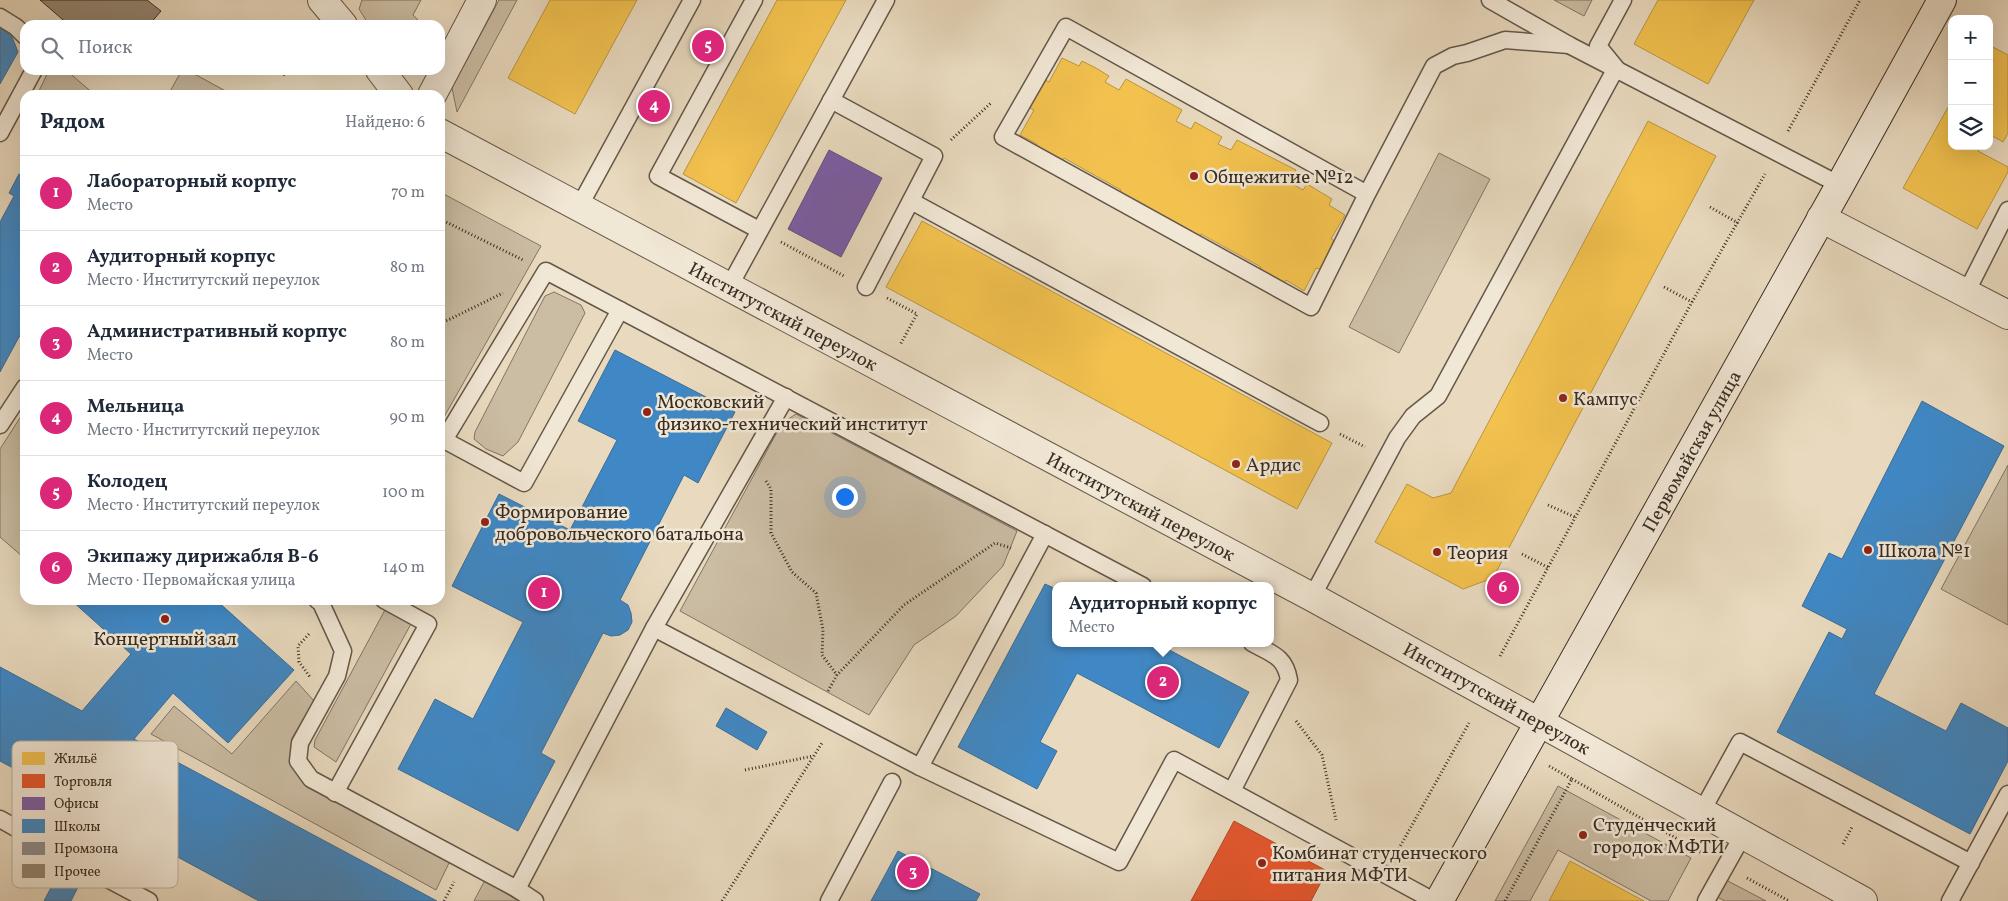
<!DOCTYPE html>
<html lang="ru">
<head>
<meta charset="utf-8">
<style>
  body { margin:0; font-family:Vollkorn,serif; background:#f6f6f7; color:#1f2937 }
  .controls { position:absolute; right:15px; top:15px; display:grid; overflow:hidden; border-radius:10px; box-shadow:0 5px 20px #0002 }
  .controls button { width:45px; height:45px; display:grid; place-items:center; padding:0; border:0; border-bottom:1px solid #e0e1e3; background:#fff; color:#1f2937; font:25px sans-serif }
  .you { position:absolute; left:844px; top:496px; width:18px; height:18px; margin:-12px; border:4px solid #fff; border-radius:50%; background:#1a73e8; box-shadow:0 0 0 8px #1a73e833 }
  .badge { display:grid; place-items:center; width:32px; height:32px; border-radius:50%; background:#db2777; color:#fff; font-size:16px; font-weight:700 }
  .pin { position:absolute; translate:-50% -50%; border:2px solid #fff; box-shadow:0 1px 5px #0006 }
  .popup { position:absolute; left:1052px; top:582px; width:222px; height:65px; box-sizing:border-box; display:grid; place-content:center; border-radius:10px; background:#fff; filter:drop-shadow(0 1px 4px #0005); font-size:16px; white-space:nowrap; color:#747a83 }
  .popup b { font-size:19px; color:#1f2937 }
  .popup::after { content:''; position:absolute; left:50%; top:100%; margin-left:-10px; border:10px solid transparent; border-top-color:#fff }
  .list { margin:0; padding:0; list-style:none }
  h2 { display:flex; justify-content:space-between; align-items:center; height:65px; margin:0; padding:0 20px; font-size:21px }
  h2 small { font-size:16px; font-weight:400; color:#747a83 }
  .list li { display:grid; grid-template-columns:32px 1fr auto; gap:15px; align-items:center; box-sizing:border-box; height:75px; padding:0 20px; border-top:1px solid #e0e1e3 }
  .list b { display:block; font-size:19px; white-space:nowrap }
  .list p { margin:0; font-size:16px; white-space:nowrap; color:#747a83 }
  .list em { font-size:16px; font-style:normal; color:#747a83 }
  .icon { flex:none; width:28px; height:28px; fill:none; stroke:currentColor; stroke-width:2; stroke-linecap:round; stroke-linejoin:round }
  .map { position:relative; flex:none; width:2008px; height:901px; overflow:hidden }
  .search { position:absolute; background:#fff; box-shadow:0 5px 20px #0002; left:20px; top:20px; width:425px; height:55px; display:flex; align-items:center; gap:12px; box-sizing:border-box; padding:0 18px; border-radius:15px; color:#747a83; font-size:19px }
  .panel { position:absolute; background:#fff; box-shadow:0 5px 20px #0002; left:20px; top:90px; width:425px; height:515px; border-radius:15px }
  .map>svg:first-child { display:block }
  .green { fill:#cbbda4; stroke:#827564 }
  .homes { fill:#f2c14e; stroke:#ba9541 }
  .shops { fill:#e4572e; stroke:#b04a2b }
  .offices { fill:#7b5ea7; stroke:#674f7f }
  .schools { fill:#3f88c5; stroke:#3d6d94 }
  .industry { fill:#8d8d92; stroke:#747071 }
  .building { fill:#948774; stroke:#382d23 }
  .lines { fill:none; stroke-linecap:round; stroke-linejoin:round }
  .service-casing { stroke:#64584a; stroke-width:19 }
  .minor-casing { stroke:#64584a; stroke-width:30 }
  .tertiary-casing { stroke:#64584a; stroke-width:30 }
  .secondary-casing { stroke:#382d23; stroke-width:30 }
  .path { stroke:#382d23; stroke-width:3; stroke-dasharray:1 2.5; stroke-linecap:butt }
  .service { stroke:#f1e7d5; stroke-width:16 }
  .minor { stroke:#f1e7d5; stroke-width:28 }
  .tertiary { stroke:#f1e7d5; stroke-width:28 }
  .secondary { stroke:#f1e7d5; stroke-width:28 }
  .poi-dot { fill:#8f2418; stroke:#f1e7d5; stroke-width:2 }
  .labels { text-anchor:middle; stroke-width:5; stroke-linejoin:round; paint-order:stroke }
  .poi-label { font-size:19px; fill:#382d23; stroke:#f1e7d5; text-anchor:start }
  .street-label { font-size:19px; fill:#382d23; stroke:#f1e7d5 }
  .key { fill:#f1e7d5; stroke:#baafa0; stroke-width:1 }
  .key-label { font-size:14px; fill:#382d23 }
</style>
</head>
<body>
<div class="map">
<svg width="2008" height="901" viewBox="0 0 2008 901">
  <rect width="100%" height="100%" fill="#e9dabf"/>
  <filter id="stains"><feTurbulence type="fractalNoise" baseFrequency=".004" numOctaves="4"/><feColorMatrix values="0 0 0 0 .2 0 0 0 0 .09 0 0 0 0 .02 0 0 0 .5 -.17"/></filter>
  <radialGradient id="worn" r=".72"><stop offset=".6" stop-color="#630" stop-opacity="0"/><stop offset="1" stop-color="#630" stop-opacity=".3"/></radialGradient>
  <!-- green -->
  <g class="green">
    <path d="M362,0H421L413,15L423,25H369L359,9Z"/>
    <path d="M499,0H517L457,112L452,88Z"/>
    <path d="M1554,0H1592L1584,16Z"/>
    <path d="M49,70H66L95,95H37Z"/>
    <path d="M182,70H187L233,95H168Z"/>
    <path d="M1439,153L1490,179L1399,353L1349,327Z"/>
    <path d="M440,192L541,246L444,417L440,418Z"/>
    <path d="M554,292L581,305L585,313L518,442L503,456L486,449L474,439L475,432L545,296Z"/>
    <path d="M25,410V556L23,557L0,537V449Z"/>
    <path d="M796,414L1017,531L1003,566L956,616L914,645L869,715L680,611L782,423Z"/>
    <path d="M2008,465V625L1941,589Z"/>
    <path d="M386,608L412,622L336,762L314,747L315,740Z"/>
    <path d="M296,681L314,701L292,738L291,764L450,861L436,890L151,734L174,706L232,754Z"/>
    <path d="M1558,786L1691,858L1668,901H1651L1558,850L1530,901H1495Z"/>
    <path d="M485,880L518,901H474Z"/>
    <path d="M1726,880L1766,901H1725L1717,897Z"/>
  </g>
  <!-- homes -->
  <g class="homes">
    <path d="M550,0H637L575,114L508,78Z"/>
    <path d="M777,0H846L736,203L683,174Z"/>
    <path d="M1658,0H1754L1708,84L1634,44Z"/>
    <path d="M1989,45L2008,55V133L2003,142L1989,134Z"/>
    <path d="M1062,58L1079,66L1082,61L1096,68L1109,76L1105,82L1119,90L1126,79L1182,110L1176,121L1191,129L1195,122L1222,137L1218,144L1231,150L1237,140L1296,170L1289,182L1303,190L1307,184L1332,199L1329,205L1345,215L1331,239L1337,242L1322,270L1316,268L1304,291L1286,280L1282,287L1258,273L1261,267L1201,234L1197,240L1118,196L1121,190L1064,158L1059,165L1033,150L1037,144L1020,135L1034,110L1028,107L1043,79L1049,82Z"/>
    <path d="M1952,100V146H1980L1978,151L2008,167V172L1977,229L1903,188Z"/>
    <path d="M1648,121L1716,156L1493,578L1463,589L1375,542L1407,484L1433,498L1451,493Z"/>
    <path d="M922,221L1332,443L1297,509L886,287Z"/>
    <path d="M1570,861L1644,901H1549Z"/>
  </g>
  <!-- shops -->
  <path class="shops" d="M1234,821L1327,871L1311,901H1191Z"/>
  <!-- offices -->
  <path class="offices" d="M829,150L882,178L841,257L788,229Z"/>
  <!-- schools -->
  <g class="schools">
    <path d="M0,24L9,29L18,52L0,84Z"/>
    <path d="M19,174L25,177V326L0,372V222L14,196L9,193Z"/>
    <path d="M615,350L735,412L698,483L684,475L620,600L628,605L631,613L632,622L628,630L620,635L611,636L603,633L541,753L555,761L518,831L398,769L435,699L473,719L523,622L452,586L499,494L570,530L617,440L578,421Z"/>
    <path d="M1922,401L2004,446L1874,694L1946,731L1961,703L2008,728V761L1970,834L1777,732L1829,632L1842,639L1847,629L1802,606L1829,553L1842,559Z"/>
    <path d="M1045,584L1056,589V643H1156L1249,692L1219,748L1077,673L1040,742L1057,751L1037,789L958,747Z"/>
    <path d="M71,600H216L294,670L228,743L173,693L134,739L437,901H259L0,761V667L82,711L131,654Z"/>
    <path d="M726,708L767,732L757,750L716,726Z"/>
    <path d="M91,810L111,821L71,901H44Z"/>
    <path d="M898,851L980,894L976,901H871Z"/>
  </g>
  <!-- industry -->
  <path class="industry" d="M277,70H290L284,76Z"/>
  <!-- building -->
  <path class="building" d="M40,0H147L161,11L149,25H69Z"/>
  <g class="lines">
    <defs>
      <g id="service">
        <path d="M754,0L658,176L759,230"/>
        <path d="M1490,0L1569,45L1840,185"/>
        <path d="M0,17L16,27L25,36"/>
        <path d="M831,100L934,156L866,287"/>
        <path d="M0,133L34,70"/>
        <path d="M1367,194L1066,27L1003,137L1311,307L1367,194L1434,66L1453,56L1467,53L1505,40L1569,45"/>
        <path d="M911,201L1320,423"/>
        <path d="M579,207L692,0"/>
        <path d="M729,287L886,0"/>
        <path d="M1966,293L2008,210"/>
        <path d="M0,425L25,387"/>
        <path d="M444,440L524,483L620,310"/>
        <path d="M440,441L444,440L546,271L1143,586"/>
        <path d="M1312,597L1397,438L1413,416L1438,396L1616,68L1598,46L1623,0"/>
        <path d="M317,600L321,603L343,651L337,676L300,743L298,761L311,779L517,889L535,901"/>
        <path d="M654,628L920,767L1119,862L1174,760L1434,901"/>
        <path d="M920,767L1045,534"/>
        <path d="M1232,791L1289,680C1285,656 1272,654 1252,643"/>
        <path d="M335,793L428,624L384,600"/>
        <path d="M1702,811L1740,742L1971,863"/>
        <path d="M0,819L67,857"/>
        <path d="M87,868L149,901"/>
        <path d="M517,889L654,628L786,397"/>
        <path d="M829,901L892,782"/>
        <path d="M1706,901L1743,835"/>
        <path d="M1950,901L2008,794"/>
      </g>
      <g id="minor">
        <path d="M322,0L343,25"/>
        <path d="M380,70L399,95"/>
        <path d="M1821,218L2008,315"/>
        <path d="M1539,722L1863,901"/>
      </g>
      <g id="tertiary">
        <path d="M432,95L482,0"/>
        <path id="s1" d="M440,133L1312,597L1539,722"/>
      </g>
      <g id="secondary">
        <path id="s2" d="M1439,901L1840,185L1942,0"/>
      </g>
    </defs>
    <!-- service casing -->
    <use href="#service" class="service-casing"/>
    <!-- minor casing -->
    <use href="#minor" class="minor-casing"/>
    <!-- tertiary casing -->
    <use href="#tertiary" class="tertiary-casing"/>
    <!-- secondary casing -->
    <use href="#secondary" class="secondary-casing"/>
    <!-- path -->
    <g class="path">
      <path d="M1788,131L1860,0"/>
      <path d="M951,140L992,102"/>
      <path d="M1710,207L1738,223"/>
      <path d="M440,219L523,260"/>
      <path d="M781,242L844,276"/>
      <path d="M1664,287L1692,302"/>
      <path d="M887,298L917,314L900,345"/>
      <path d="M440,324L503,293"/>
      <path d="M1340,434L1365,447"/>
      <path d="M766,481L771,489V533L792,572L816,593L823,630L822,655L837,675"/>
      <path d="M1548,505L1575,517"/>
      <path d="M1522,554L1549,568"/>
      <path d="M309,634L298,646L299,662L310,677"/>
      <path d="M1500,656L1692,302L1765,174"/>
      <path d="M828,691L837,675L904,605L995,543L1011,548"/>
      <path d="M1296,721L1322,755L1336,820"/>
      <path d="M745,770L813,756"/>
      <path d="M1572,779L1704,854"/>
      <path d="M1843,844L1852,827"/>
      <path d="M1397,852L1469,723"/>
      <path d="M1747,878L1789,901"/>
      <path d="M444,901L454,882"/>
      <path d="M722,901L822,743"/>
      <path d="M1505,901L1572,779L1549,766"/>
    </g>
    <!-- service -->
    <use href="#service" class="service"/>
    <!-- minor -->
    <use href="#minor" class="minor"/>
    <!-- tertiary -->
    <use href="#tertiary" class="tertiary"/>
    <!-- secondary -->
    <use href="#secondary" class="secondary"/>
  </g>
  <!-- markers -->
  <g class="poi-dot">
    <circle cx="1194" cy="176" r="5"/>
    <circle cx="1563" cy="398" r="5"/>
    <circle cx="647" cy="412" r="5"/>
    <circle cx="1236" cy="464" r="5"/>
    <circle cx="485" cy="522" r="5"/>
    <circle cx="1868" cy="550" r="5"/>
    <circle cx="1437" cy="552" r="5"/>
    <circle cx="165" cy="619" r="5"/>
    <circle cx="1583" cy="835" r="5"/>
    <circle cx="1262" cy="863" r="5"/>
  </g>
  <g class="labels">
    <!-- poi labels -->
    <g class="poi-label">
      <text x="1204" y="183">Общежитие №12</text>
      <text x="1573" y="405">Кампус</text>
      <text x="657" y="408">Московский<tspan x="657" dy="22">физико-технический институт</tspan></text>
      <text x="1246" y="471">Ардис</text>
      <text x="495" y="518">Формирование<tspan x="495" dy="22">добровольческого батальона</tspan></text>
      <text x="1878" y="557">Школа №1</text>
      <text x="1447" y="559">Теория</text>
      <text x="165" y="645" text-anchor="middle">Концертный зал</text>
      <text x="1593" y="831">Студенческий<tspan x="1593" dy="22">городок МФТИ</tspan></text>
      <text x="1272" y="859">Комбинат студенческого<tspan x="1272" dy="22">питания МФТИ</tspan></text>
    </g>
    <!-- street labels -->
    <g class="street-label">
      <text dy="7" stroke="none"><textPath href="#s1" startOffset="389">Институтский переулок</textPath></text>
      <text dy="7" stroke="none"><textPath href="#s2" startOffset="516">Первомайская улица</textPath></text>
      <text dy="7" stroke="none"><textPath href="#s1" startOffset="794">Институтский переулок</textPath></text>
      <text transform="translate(1497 698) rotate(29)" y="7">Институтский переулок</text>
    </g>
  </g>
  <!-- legend -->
  <rect x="12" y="741" width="166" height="147" rx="8" class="key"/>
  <rect x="22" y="752" width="23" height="13" fill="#f2c14e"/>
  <rect x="22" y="774" width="23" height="14" fill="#e4572e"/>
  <rect x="22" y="797" width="23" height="13" fill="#7b5ea7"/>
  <rect x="22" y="819" width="23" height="14" fill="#3f88c5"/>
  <rect x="22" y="842" width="23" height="13" fill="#8d8d92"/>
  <rect x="22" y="864" width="23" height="14" fill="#948774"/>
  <g class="key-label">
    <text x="54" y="763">Жильё</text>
    <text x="54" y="786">Торговля</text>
    <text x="54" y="808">Офисы</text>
    <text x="54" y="831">Школы</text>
    <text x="54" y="853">Промзона</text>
    <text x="54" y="876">Прочее</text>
  </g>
  <rect width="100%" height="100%" filter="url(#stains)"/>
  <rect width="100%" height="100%" fill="url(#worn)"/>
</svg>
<div class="controls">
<button>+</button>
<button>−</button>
<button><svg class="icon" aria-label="layers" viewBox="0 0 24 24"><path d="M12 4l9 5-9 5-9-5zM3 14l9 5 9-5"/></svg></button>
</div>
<div class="you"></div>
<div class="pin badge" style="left:544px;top:593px">1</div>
<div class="pin badge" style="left:1163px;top:682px">2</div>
<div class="popup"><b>Аудиторный корпус</b>Место</div>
<div class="pin badge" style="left:913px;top:872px">3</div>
<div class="pin badge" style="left:654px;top:106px">4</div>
<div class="pin badge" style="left:708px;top:46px">5</div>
<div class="pin badge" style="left:1503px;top:588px">6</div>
<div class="search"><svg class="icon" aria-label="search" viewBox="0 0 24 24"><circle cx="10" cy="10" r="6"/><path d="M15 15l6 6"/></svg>Поиск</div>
<section class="panel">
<h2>Рядом<small>Найдено: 6</small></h2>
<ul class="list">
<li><span class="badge">1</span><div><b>Лабораторный корпус</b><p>Место</p></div><em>70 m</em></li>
<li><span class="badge">2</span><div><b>Аудиторный корпус</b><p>Место · Институтский переулок</p></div><em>80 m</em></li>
<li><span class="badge">3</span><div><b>Административный корпус</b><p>Место</p></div><em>80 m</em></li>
<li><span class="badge">4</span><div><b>Мельница</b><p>Место · Институтский переулок</p></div><em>90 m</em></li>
<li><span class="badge">5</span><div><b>Колодец</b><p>Место · Институтский переулок</p></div><em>100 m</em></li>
<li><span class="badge">6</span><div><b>Экипажу дирижабля В-6</b><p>Место · Первомайская улица</p></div><em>140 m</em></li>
</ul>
</section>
</div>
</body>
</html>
